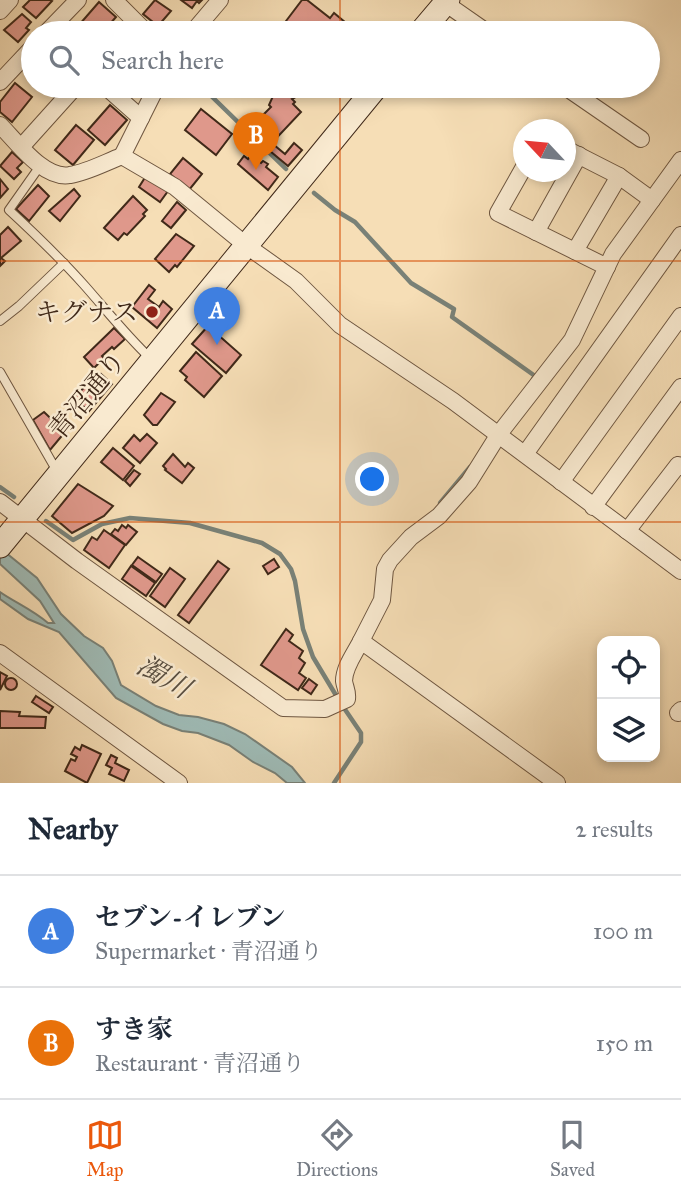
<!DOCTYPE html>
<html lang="en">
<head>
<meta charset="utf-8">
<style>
  body { margin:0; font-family:"IM FELL Great Primer","Noto Serif JP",serif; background:#f2f2f3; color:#1f2937 }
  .controls { position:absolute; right:21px; bottom:21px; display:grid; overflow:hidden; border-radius:14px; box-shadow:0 4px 10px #0003 }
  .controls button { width:63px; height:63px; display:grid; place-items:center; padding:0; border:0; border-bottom:2px solid #e0e1e3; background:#fff; color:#1f2937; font:35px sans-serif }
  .compass { position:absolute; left:513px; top:119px; width:63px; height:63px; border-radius:50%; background:#fff; box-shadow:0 4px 10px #0003; rotate:296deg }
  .you { position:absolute; left:373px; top:480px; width:24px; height:24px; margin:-18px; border:5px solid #fff; border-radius:50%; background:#1a73e8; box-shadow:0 0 0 10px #1a73e833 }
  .badge { display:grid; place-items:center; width:46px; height:46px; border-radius:50%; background:#ea580c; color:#fff; font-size:23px; font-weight:700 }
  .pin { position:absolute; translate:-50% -58px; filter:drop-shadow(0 2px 4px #0008) }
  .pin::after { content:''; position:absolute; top:37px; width:24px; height:21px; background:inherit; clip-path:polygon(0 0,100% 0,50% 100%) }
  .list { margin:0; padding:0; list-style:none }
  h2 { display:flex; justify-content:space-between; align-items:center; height:91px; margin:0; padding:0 28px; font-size:30px }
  h2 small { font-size:23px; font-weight:400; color:#747a83 }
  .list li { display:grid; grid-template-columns:46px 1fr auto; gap:21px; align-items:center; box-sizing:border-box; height:112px; padding:0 28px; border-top:2px solid #e0e1e3 }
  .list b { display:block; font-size:26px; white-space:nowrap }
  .list p { margin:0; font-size:23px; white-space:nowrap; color:#747a83 }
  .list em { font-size:23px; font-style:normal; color:#747a83 }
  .icon { flex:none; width:38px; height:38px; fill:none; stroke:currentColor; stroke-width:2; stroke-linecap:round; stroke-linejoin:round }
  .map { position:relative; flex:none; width:681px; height:783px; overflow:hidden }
  .search { position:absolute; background:#fff; box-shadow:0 4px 10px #0003; left:21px; right:21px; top:21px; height:77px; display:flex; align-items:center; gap:18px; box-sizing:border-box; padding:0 24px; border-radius:38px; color:#747a83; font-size:26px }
  .sheet { height:315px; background:#fff }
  nav { display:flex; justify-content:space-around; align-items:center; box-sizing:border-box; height:98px; border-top:2px solid #e0e1e3; background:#fff; font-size:19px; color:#747a83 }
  nav a { display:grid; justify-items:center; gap:4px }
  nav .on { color:#ea580c }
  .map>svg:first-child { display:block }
  .water { fill:#9fbbb6; stroke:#798177; stroke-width:2 }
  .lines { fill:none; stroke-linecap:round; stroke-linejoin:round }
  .stream { stroke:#798177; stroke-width:4.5 }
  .building { fill:#df988b; stroke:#402919; stroke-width:2 }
  .lane-casing { stroke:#6e5640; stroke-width:10 }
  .street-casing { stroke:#6e5640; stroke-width:18 }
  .secondary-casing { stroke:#402919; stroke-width:25 }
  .lane { stroke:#f9ead0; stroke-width:8 }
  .street { stroke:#f9ead0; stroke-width:16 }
  .secondary { stroke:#f9ead0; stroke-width:23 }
  .grid { fill:none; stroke:#d7540d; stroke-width:2; stroke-opacity:0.55 }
  .poi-dot { fill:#8f2418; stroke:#f9ead0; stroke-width:2.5 }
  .labels { text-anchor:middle; stroke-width:5; stroke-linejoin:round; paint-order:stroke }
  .poi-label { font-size:26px; fill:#402919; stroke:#f9ead0; text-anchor:end }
  .street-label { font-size:26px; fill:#402919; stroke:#f9ead0 }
  .water-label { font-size:28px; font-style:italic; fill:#584e40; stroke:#f9ead0 }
</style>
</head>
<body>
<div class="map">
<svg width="681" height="783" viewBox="0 0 681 783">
  <rect width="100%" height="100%" fill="#f6deb6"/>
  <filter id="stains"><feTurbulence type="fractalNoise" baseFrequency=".00286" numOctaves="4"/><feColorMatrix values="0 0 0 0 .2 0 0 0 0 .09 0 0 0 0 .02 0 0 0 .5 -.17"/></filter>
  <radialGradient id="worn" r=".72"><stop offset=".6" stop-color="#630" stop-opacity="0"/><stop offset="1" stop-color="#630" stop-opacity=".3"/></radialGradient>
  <!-- water -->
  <path class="water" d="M0,548L37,578L61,614L84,636L103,648L112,661L121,685L156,706L179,715L198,717L224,724L245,734L292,767L305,783H287L275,773L253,762L229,745L198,733L182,731L163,724L116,698L59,632L28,619L0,599V592C16,603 33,610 48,623H54L40,601L0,564Z"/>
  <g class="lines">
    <!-- stream -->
    <g class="stream">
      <path d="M201,86L286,169"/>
      <path d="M314,193L335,210L355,222L411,283L454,309L452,317L535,376L533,379"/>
      <path d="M0,487L14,497"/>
      <path d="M440,503L470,467"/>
      <path d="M46,521L73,540L102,524L130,518L190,523L262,543L280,554L291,569L295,581L303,629L313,657L337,697"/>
      <path d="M334,783L361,742V733L344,708"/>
    </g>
  </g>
  <!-- building -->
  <g class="building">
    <path d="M30,0H50L52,1L36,18L23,7Z"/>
    <path d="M155,0L171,11L158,26L143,14Z"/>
    <path d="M181,0H202L199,3L197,1L192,8Z"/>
    <path d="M302,0H307L330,18L334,13L352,28L349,33H290L291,32L283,25Z"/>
    <path d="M99,2L116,17L102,33H72Z"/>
    <path d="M22,14L31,22L26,28L29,30L18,42L4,30Z"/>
    <path d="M214,26L220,31L222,28L228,33H208Z"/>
    <path d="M15,83L32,97L12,122L0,112V102Z"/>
    <path d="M122,86H136L130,93Z"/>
    <path d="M209,86H225L219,94Z"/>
    <path d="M281,86L294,98L292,99L295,102L293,104L301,112L269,146L265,143L263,145L248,130L271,107L269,105L277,87Z"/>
    <path d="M110,105L127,120L105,145L88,130Z"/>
    <path d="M201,109L232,134L216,155L185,130Z"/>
    <path d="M76,125L94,140L73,165L55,150Z"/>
    <path d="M294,143L302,150L288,166L270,151L274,145L285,154Z"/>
    <path d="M12,152L23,162L17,168L21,172L14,179L0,166Z"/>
    <path d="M251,155L261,163L263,161L268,164L266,167L278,177L268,190L238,164L244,156L248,159Z"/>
    <path d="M183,158L202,174L189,190L170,174Z"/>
    <path d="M146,176L168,191L160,202L139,187Z"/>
    <path d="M0,179L8,189L0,198Z"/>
    <path d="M38,185L49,196L29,221L16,209Z"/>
    <path d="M74,189L80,196L60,221L49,211Z"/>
    <path d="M133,196L147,210L143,214L145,216L127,235L124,233L118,240L104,228Z"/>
    <path d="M177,202L186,210L171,228L162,221Z"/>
    <path d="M8,227L21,241L1,258L5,261L0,266V235Z"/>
    <path d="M176,234L194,246L177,267L175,265L169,272L155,259Z"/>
    <path d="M149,285L155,290L148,299L159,307L163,301L172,309L157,328L132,307Z"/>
    <path d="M208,326L241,355L226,373L192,344Z"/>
    <path d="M114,328L125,339L114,349L112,347L102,356L104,358L94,368L84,357Z"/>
    <path d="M196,352L222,376L204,397L185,380L187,377L180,371Z"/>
    <path d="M101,374L112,384L89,411L73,398L89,383L91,386Z"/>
    <path d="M161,393L175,402L157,425H153L144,415Z"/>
    <path d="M44,412L65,432L50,450L33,420Z"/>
    <path d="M147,434L157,443L140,463L123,448L134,435L140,441Z"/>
    <path d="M113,448L134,466L123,480L101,462Z"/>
    <path d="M173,454L185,467L188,463L194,468L182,483L165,470L166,469L163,466Z"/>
    <path d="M134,470L140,474L130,486L125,481Z"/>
    <path d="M78,484L113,506L104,516L72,533L52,516Z"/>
    <path d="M122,525L126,528L128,525L137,532L126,545L111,534L115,529L118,531Z"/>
    <path d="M104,530L125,545L109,568L84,550L92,537L97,540Z"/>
    <path d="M138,557L162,574L156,582L132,565Z"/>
    <path d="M274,559L279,567L268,574L263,566Z"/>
    <path d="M218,561L229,569L189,623L178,615Z"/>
    <path d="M131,566L155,583L146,596L122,579Z"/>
    <path d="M170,568L185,579L165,607L150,596Z"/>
    <path d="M286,629L293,635L289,641L303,651L299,658L305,663L299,673L306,678L298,690L261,665Z"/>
    <path d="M0,672L7,676L0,690Z"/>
    <circle cx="11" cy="684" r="6"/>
    <path d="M309,679L317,685L311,694L302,688Z"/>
    <path d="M36,696L53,707L49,713L32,702Z"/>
    <path d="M0,711L20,712L19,716L46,717L45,728H0Z"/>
    <path d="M82,745L101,754L87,783L65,771L71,759L75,761L77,757L71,754L75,747L80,750Z"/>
    <path d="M111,755L117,758L115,763L129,770L124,781L109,774L112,768L106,765Z"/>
  </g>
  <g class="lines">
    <defs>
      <g id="lane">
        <path d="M40,166L9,210C35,234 61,259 85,286C107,311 126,335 150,358"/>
        <path d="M0,321L19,306L64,263"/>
        <path d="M0,372L58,473"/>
      </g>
      <g id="street">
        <path d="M114,0L147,33"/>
        <path d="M445,3L488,33"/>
        <path d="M0,11L10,0"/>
        <path d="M46,33L78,0"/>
        <path d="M192,33L220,0"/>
        <path d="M0,82L33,47"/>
        <path d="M105,86L141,118"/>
        <path d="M564,86L641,139"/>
        <path d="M0,125C17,142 44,180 70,175C88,172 106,162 122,156L175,187L247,246L296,281L340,325L453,401L681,571"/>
        <path d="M22,146L76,86"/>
        <path d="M566,149L619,176L652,200"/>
        <path d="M122,156L157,86"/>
        <path d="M524,167L498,213L607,267"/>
        <path d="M536,232L579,155"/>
        <path d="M575,251L619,176"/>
        <path d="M525,454L681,235"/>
        <path d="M561,482L681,316"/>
        <path d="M0,502L77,561L283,708L325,709L347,699C348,691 345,688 344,681C344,667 355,653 361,641L557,783"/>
        <path d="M593,507L681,387"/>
        <path d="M627,531L678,465L681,467"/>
        <path d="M361,641L382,600L385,569L390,560L411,537L439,516L469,482L499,434L572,340L613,254L681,160"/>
        <path d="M0,653L179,783"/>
        <path d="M678,713L681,710"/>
      </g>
      <g id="secondary">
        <path d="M420,33L448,0"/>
        <path d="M0,546L377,86"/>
      </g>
    </defs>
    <!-- lane casing -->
    <use href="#lane" class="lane-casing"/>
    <!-- street casing -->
    <use href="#street" class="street-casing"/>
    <!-- secondary casing -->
    <use href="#secondary" class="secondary-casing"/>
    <!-- lane -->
    <use href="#lane" class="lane"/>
    <!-- street -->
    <use href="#street" class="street"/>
    <!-- secondary -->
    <use href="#secondary" class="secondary"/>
  </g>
  <!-- grid -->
  <path class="grid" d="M340,0V33M340,86V783M0,261H681M0,522H681"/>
  <!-- markers -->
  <circle class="poi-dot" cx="152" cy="312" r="7"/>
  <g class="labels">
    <!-- poi labels -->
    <g class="poi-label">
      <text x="138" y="321">キグナス</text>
    </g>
    <!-- street labels -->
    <g class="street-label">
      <text transform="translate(87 395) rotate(-51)" y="9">青沼通り</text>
    </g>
    <!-- water labels -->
    <g class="water-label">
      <text transform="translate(164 676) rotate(30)" y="10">濁川</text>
    </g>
  </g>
  <rect width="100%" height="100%" filter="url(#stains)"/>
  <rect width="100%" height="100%" fill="url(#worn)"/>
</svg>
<div class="controls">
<button><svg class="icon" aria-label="locate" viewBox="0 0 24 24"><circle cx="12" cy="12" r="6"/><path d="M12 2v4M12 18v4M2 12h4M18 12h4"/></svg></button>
<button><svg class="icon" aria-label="layers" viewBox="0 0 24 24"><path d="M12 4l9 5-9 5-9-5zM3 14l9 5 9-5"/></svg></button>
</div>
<svg class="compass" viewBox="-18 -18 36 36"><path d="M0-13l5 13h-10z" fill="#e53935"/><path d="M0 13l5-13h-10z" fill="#747a83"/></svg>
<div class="you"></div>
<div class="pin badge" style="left:217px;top:345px;background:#3f7fe0">A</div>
<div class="pin badge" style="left:256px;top:170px;background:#e8710a">B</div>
<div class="search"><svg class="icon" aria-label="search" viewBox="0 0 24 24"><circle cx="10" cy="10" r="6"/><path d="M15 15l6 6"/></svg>Search here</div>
</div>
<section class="sheet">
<h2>Nearby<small>2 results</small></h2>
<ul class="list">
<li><span class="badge" style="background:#3f7fe0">A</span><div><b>セブン-イレブン</b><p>Supermarket · 青沼通り</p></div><em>100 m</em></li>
<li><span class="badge" style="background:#e8710a">B</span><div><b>すき家</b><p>Restaurant · 青沼通り</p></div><em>150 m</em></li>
</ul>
</section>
<nav>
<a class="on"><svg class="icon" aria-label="map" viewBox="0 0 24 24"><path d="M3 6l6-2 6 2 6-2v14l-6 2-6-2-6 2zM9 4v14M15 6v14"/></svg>Map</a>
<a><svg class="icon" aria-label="directions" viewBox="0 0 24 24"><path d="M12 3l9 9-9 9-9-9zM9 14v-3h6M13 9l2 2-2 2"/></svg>Directions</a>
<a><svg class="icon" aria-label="saved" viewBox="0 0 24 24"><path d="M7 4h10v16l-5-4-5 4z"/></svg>Saved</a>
</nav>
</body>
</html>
